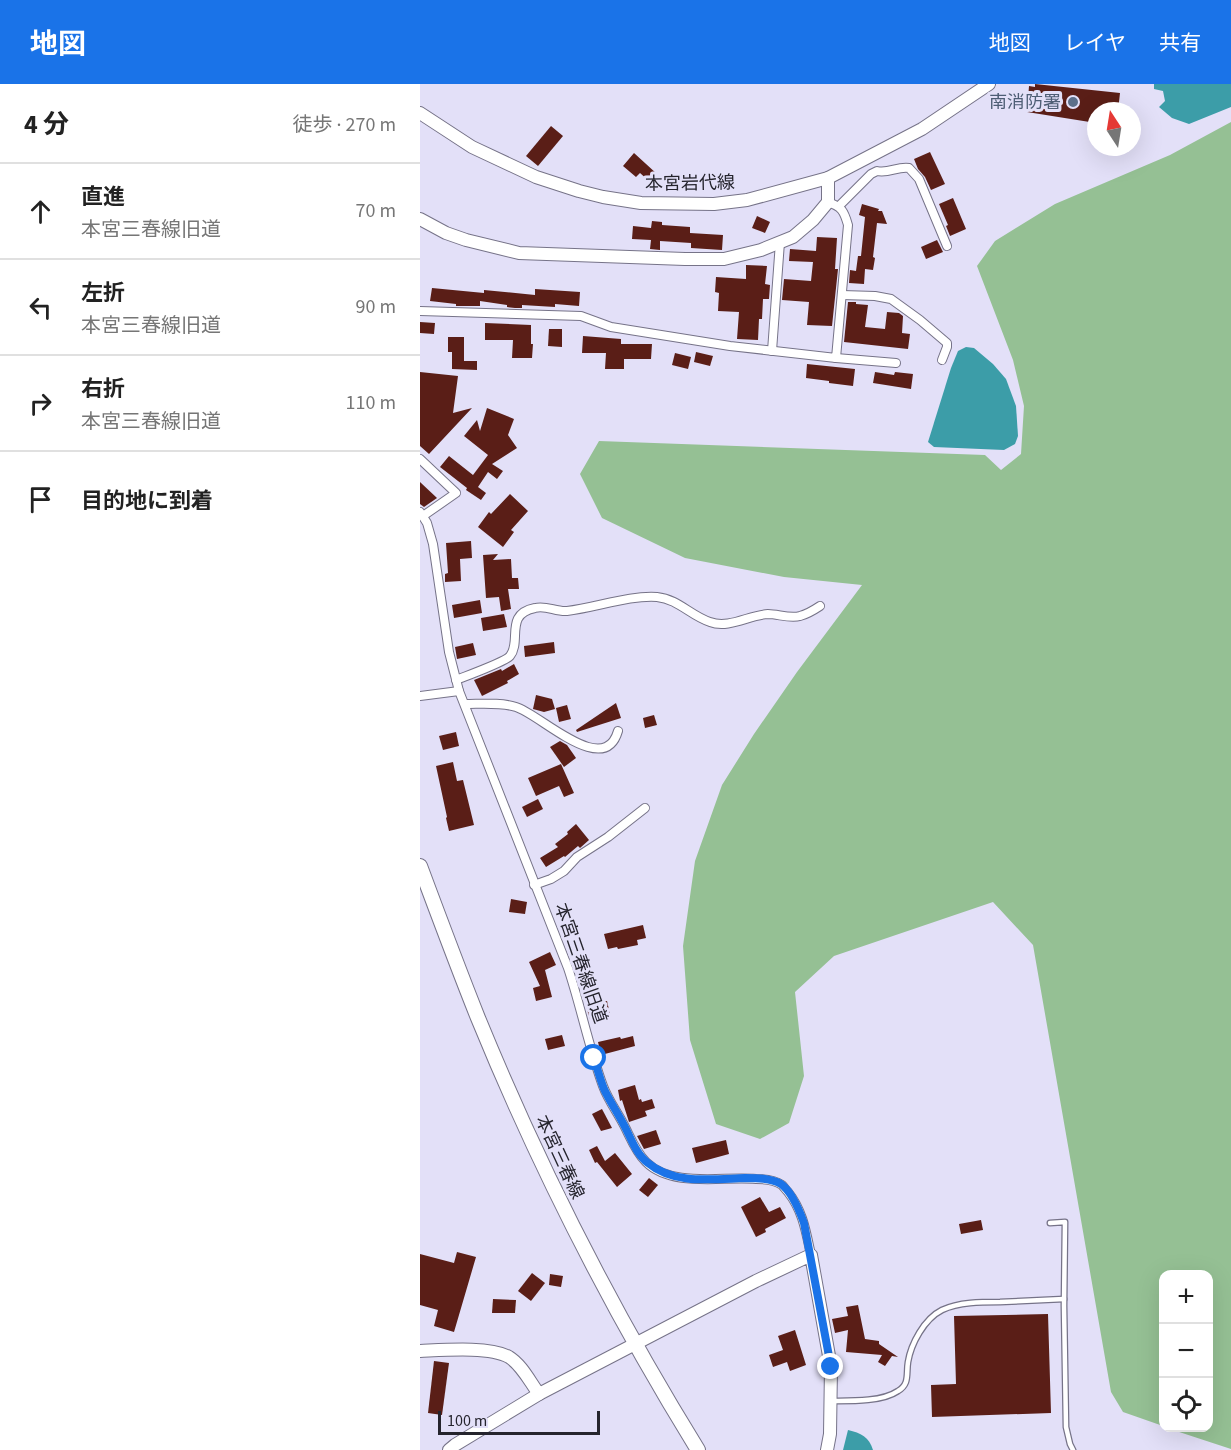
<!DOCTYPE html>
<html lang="ja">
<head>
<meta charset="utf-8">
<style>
  body { margin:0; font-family:"Source Sans 3","Noto Sans JP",sans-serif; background:#f2f2f2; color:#222 }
  .controls { position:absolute; right:18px; bottom:18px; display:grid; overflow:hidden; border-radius:12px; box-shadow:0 6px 24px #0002 }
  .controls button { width:54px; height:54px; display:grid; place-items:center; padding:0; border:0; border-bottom:2px solid #e0e0e0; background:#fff; color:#222; font:30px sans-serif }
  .compass { position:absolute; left:667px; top:18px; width:54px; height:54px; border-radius:50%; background:#fff; box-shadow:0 6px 24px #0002; rotate:348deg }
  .scale { position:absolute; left:18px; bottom:15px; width:162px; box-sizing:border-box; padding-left:6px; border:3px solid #25242d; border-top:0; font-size:16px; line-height:21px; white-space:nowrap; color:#25242d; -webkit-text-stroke:4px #e3e0f8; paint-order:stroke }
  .stop { position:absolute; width:18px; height:18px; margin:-14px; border:4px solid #1a73e8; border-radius:50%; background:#fff }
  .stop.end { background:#1a73e8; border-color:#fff; box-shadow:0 2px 6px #0008 }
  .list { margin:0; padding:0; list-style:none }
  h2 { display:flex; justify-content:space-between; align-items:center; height:78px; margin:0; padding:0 24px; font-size:26px }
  h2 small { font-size:20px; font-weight:400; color:#767676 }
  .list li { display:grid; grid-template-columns:39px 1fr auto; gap:18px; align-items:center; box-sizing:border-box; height:96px; padding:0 24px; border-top:2px solid #e0e0e0 }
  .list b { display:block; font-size:22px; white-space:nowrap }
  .list p { margin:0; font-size:20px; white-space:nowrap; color:#767676 }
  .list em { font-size:20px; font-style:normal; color:#767676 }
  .icon { flex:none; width:33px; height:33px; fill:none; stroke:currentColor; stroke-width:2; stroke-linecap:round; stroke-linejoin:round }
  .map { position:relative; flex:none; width:811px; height:1366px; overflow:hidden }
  header { display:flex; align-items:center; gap:36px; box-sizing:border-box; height:84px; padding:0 30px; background:#1a73e8; color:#fff }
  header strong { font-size:28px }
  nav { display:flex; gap:33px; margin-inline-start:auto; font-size:21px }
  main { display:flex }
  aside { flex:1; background:#fff }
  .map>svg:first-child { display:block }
  .green { fill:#95c094 }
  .water { fill:#3c9da8 }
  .building { fill:#5a1e17 }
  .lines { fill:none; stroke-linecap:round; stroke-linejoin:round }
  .lane-casing { stroke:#767388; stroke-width:7 }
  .street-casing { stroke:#767388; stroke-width:10 }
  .secondary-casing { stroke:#767388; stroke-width:14 }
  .primary-casing { stroke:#767388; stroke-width:16 }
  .lane { stroke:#fff; stroke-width:4.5 }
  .street { stroke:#fff; stroke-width:8 }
  .secondary { stroke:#fff; stroke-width:12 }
  .primary { stroke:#fff; stroke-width:14 }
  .route { stroke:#1a73e8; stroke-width:8 }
  .service-dot { fill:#5c6f8a; stroke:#e3e0f8; stroke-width:2 }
  .labels { text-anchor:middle; stroke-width:6; stroke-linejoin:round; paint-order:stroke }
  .service-label { font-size:18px; fill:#4e5e75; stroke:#e3e0f8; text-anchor:end }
  .street-label { font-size:18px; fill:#25242d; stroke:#e3e0f8 }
</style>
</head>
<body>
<header>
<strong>地図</strong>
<nav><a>地図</a><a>レイヤ</a><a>共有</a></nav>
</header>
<main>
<aside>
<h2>4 分<small>徒歩 · 270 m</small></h2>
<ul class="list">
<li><svg class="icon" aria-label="ahead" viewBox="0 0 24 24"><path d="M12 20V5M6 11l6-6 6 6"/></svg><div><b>直進</b><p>本宮三春線旧道</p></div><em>70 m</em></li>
<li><svg class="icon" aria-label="left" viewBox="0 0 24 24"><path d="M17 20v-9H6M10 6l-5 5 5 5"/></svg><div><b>左折</b><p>本宮三春線旧道</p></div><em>90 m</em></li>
<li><svg class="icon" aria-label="right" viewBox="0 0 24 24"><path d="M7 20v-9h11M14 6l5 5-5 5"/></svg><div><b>右折</b><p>本宮三春線旧道</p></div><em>110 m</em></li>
<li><svg class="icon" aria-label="arrive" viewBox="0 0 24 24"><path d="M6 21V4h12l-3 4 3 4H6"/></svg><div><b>目的地に到着</b></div></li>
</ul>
</aside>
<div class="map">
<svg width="811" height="1366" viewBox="0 0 811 1366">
  <rect width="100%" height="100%" fill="#e3e0f8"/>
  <!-- green -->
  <path class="green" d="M811,38V1365L747,1344H788V1190H744L743,1342L703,1328L691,1308L613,861L573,818L414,872L375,908L384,992L369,1039L340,1055L296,1040L270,956L263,862L275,777L302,701L334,650L377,588L442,501L364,493L265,474L182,434L160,390L179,357L565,371L581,386L601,370L604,322L593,276L557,182L575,157L635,120L750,71Z"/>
  <!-- water -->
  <g class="water">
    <path d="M734,0H811V23L769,40L752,34L739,23L745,17L743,7L734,5Z"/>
    <path d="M546,263L554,264L573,280L586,295L596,322L598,352L595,360L584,366L514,363L508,358L531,284L538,267Z"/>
    <path d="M428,1346C441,1349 449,1353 453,1366H423Z"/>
  </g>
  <!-- building -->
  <g class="building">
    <path d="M615,0L700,9L698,27H676V39L607,28L609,2L615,3Z"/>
    <path d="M131,42L143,52L118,82L106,72Z"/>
    <path d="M510,68L525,100L511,106L505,93L498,85L494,75Z"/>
    <path d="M214,69L237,90L230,98L220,89L216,93L203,82Z"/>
    <path d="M533,114L546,145L530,152L526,142L528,141L519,120Z"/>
    <path d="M442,120L459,125L458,127H462L467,140L457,139L453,173L455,174L453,186L445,185L444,200L429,199L430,186L436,187L438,172H441L445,133L439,131Z"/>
    <path d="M337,132L350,138L345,149L332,144Z"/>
    <path d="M232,137L242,138V141L270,143V149L303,151L302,166L271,164V159L240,157V166L230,165L231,156L212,155L213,142L231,144Z"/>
    <path d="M397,153L417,154L415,185H418L412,242L387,241L389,218L362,216L364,195L391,197L393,178L369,177L370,165L396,167Z"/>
    <path d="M517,156L523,168L506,175L501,163Z"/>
    <path d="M326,181L347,182L345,200L350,201L349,215H343L342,235H339L338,256L317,255L319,228L298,227L299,209L295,208L296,193L326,195Z"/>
    <path d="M12,204L64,209V206L115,211V205L160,208L159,222L135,220V223L102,221V224H95L87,223V221L60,217V222H36V220L10,217Z"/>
    <path d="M428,218H436V220L448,221L445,243L465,245L467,228L479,229L483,232L482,249L490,250L488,265L424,258Z"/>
    <path d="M0,238L15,239L14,250L0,249Z"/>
    <path d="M65,239L111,241V260H113L112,274H92L93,256H65Z"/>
    <path d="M129,245H142V263L128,262Z"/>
    <path d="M163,252L201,255V260H232L231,275H204V285H185L186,269H162Z"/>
    <path d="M28,253H44V277H57V286L32,285V268H28Z"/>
    <path d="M276,268L293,272L290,282L274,278Z"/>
    <path d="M255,269L271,273L268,285L252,281Z"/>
    <path d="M387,280L435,285L433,302L409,299V297L386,294Z"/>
    <path d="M0,288L38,292L33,329L52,324L9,370L0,362Z"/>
    <path d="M455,288L474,291L475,288L493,290L491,305L453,299Z"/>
    <path d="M67,324L94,335L88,351L97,364L72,380L83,387L77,395L68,388L58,403L66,409L61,416L46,406L47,404L20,383L29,372L53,391L68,371L44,352L57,336L60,347Z"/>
    <path d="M0,398L17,414L4,423L0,420Z"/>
    <path d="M90,410L108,427L91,446L94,448L83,463L58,443L69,428L71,430Z"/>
    <path d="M51,457L52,474L40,475L41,497L25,498V490L28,489L26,459Z"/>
    <path d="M78,470L73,476L91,475L92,494H98L99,505H88L91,525L81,527L79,513L66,514L63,471Z"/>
    <path d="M60,516L62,529L34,534L32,521Z"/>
    <path d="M84,530L87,543L63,547L61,534Z"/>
    <path d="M134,558L135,569L105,573L104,562Z"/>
    <path d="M53,559L56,571L37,575L35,563Z"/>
    <path d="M94,580L99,590L87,597L88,599L62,612L54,596L81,585L82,587Z"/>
    <path d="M116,611L132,615L135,625L124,628L113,625Z"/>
    <path d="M196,619L201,634L157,648L156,646Z"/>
    <path d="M147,621L151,635L139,638L136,624Z"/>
    <path d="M234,631L237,641L225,644L223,634Z"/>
    <path d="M36,648L39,662L23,666L19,652Z"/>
    <path d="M140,657L147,661L156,674L144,683L130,663Z"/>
    <path d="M33,678L37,697L43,696L54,741L29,747L26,734L27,733L16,682Z"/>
    <path d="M141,680L154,709L144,713L139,702L116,712L108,694Z"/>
    <path d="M118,715L123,725L107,733L102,723Z"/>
    <path d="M156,740L169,756L160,764L158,762L145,773L144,772L126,783L120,774L138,763L135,760L148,750L147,748Z"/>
    <path d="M91,815L107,818L105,830L89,828Z"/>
    <path d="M223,841L226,854L217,856L218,861L198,865L197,863L188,865L184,850Z"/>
    <path d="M130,868L136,881L125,886L132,913L116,917L113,904L120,902L109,878Z"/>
    <path d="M187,917L190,930L170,935L166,922Z"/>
    <path d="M142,951L145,962L128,966L125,955Z"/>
    <path d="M213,952L215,962L181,971L178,958L200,953L201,955Z"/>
    <path d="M215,1001L219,1016L221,1015L222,1018L232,1015L235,1024L225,1027L227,1032L209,1038L202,1016L200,1017L198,1006Z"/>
    <path d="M182,1025L192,1044L181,1047L172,1030Z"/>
    <path d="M236,1046L241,1060L224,1065L217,1052Z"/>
    <path d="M306,1056L309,1070L276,1079L272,1064Z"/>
    <path d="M177,1062L185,1077L195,1069L212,1090L197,1103L177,1078L175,1079L169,1066Z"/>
    <path d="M229,1094L238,1101L228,1113L219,1106Z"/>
    <path d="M340,1113L349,1128L360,1123L366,1134L345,1145L346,1148L336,1153L321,1123Z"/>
    <path d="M561,1136L563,1146L541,1150L539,1140Z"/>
    <path d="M37,1168L56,1173L34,1248L14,1242L18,1226L0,1221V1170L34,1179Z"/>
    <path d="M112,1189L125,1199L111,1217L98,1207Z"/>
    <path d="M130,1190L143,1192L141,1203L129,1201Z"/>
    <path d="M73,1215L96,1216L95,1229H72Z"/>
    <path d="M438,1221L445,1255L459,1257V1260L478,1273L472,1272L465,1282L458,1278L462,1271L426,1268L428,1246L415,1249L412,1235L428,1232L426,1223Z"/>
    <path d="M628,1230L631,1329L512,1333L511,1301L536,1300L534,1232Z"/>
    <path d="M375,1246L386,1281L370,1287L367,1278L353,1283L349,1271L363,1266L358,1252Z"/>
    <path d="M14,1277L29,1279L22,1331L8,1329Z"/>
  </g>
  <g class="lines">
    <defs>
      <g id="lane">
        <path d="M630,1139L645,1138L644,1222L646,1343L650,1360L653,1366"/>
        <path d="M411,1317C430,1317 462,1318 478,1307C490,1300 486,1290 488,1278C491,1260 504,1235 522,1226C539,1218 561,1218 580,1218C601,1217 623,1216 644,1215"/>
      </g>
      <g id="street">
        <path d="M419,122L451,90L457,87C468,90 478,82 489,84L499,95L527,162"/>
        <path d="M422,211L455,212L471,215L500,236L527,259V263L522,276"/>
        <path d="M0,227L161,232L191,243L310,262L416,274L428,141C424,127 422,123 408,118"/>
        <path d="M352,267L360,158"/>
        <path d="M416,274L476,279"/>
        <path d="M0,375L36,409L3,432"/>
        <path d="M0,428L7,439L13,460L29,568L39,607L148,884C161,923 169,964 183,1002C188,1016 198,1029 205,1043C211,1055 216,1068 226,1078C252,1104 302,1092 336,1095C344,1095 355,1096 362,1101C364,1103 366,1106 368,1108C383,1127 386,1148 391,1171"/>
        <path d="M36,596C46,592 85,578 90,572C102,557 84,530 115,524C126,521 136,528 147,527C175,524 209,511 237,513C258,515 271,532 290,538C309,545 329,531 348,530C358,530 370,535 380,532C388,530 394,526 400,522"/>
        <path d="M0,612L39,607"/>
        <path d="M45,620C61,620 80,618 96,623C120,630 184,695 198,647"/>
        <path d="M114,801L131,795L144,787L157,773L188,753L225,724"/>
      </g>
      <g id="secondary">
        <path d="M0,29L52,63L116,93L159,107L183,113L221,119L294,120L327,116L408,94L502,45L569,0"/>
        <path d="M0,135L26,149L46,156L99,169L265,175H304L341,166L373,153L393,136L408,118V94"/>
        <path d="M0,1267C23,1266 70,1262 89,1273C102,1281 110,1298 119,1310L336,1197L391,1171L411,1283L410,1350L407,1366"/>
        <path d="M29,1366L35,1361L119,1310"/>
      </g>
      <path id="primary" d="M0,782C19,833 38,884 58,934C119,1083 194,1230 278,1366"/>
    </defs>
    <!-- lane casing -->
    <use href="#lane" class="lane-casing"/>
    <!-- street casing -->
    <use href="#street" class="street-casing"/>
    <!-- secondary casing -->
    <use href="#secondary" class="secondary-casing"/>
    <!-- primary casing -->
    <use href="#primary" class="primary-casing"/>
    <!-- lane -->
    <use href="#lane" class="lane"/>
    <!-- street -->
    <use href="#street" class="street"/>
    <!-- secondary -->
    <use href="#secondary" class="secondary"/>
    <!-- primary -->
    <use href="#primary" class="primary"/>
  </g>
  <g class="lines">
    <!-- route -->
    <path class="route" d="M174,974C177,984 180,995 184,1005C190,1018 199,1031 206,1045C212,1057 217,1071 228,1079C254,1101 293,1095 325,1094C336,1094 351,1094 361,1100C371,1107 380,1128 384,1139L411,1283"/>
  </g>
  <!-- markers -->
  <circle class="service-dot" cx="653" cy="18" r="6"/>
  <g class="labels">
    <!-- service labels -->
    <g class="service-label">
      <text x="641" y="24">南消防署</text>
    </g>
    <!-- street labels -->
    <g class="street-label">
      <text transform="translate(270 99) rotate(-1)" y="6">本宮岩代線</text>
      <text transform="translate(161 879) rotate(71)" y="6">本宮三春線旧道</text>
      <text transform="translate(140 1073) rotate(65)" y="6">本宮三春線</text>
    </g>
  </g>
</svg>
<div class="controls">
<button>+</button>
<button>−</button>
<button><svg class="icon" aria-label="locate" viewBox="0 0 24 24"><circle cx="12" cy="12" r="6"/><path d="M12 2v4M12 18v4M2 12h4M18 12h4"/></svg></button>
</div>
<svg class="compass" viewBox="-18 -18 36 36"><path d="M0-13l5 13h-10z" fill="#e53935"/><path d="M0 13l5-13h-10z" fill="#767676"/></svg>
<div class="scale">100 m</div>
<div class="stop" style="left:174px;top:974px"></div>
<div class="stop end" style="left:411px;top:1283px"></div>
</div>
</main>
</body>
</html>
